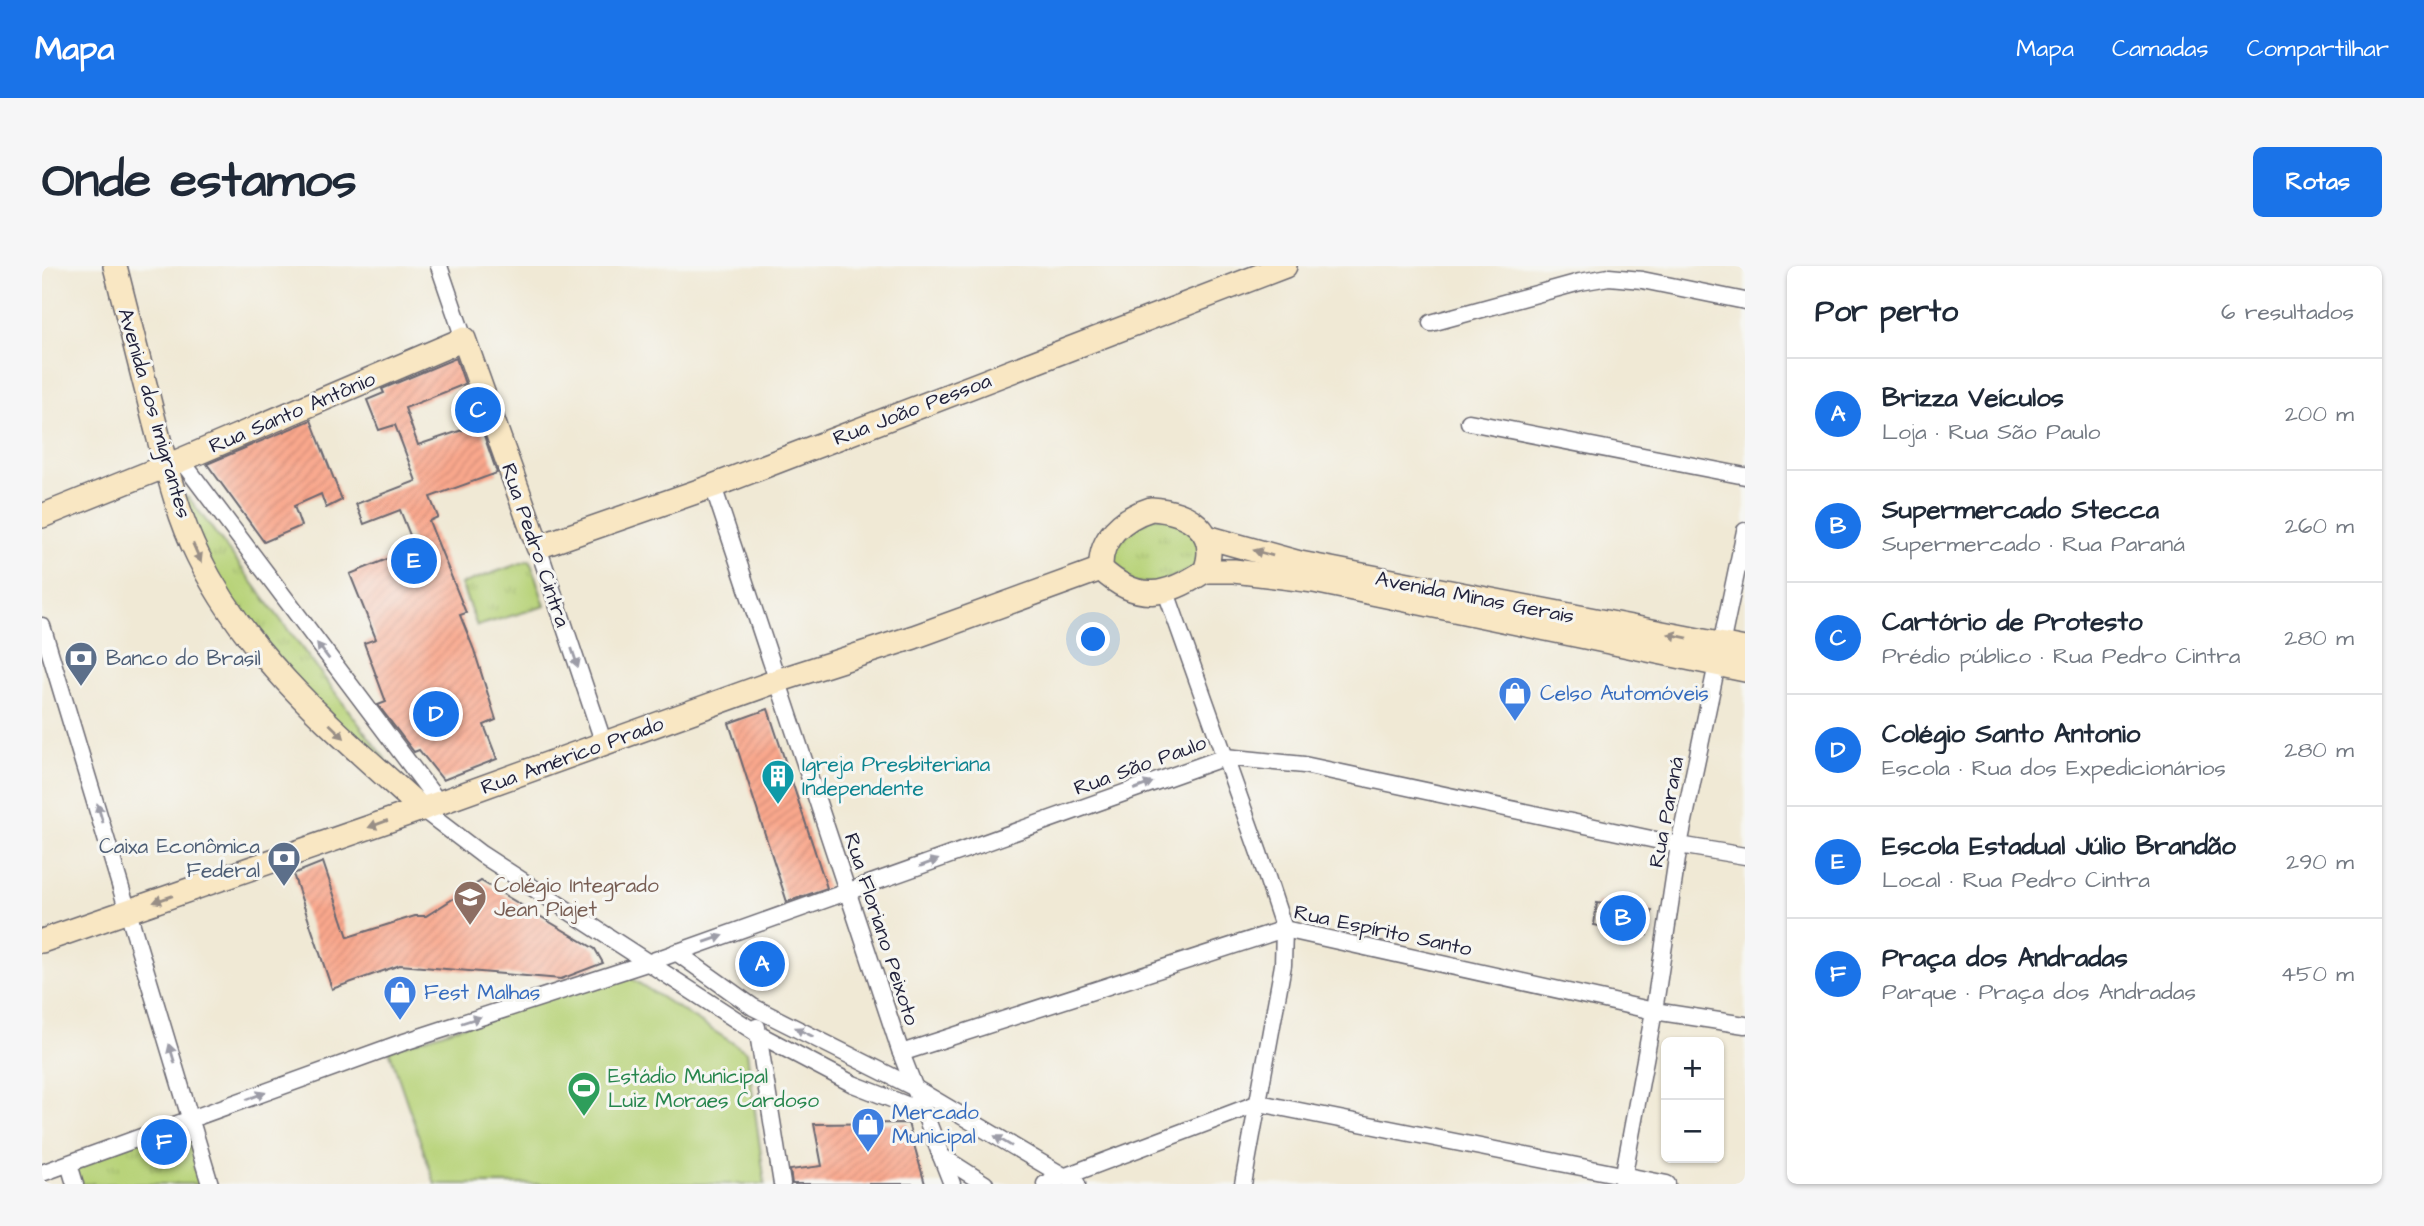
<!DOCTYPE html>
<html lang="pt">
<head>
<meta charset="utf-8">
<style>
  body { margin:0; font-family:"Architects Daughter",sans-serif; background:#f6f6f7; color:#1f2937 }
  .controls { position:absolute; right:21px; bottom:21px; display:grid; overflow:hidden; border-radius:10px; box-shadow:0 2px 5px #0004 }
  .controls button { width:63px; height:63px; display:grid; place-items:center; padding:0; border:0; border-bottom:2px solid #e0e1e3; background:#fff; color:#1f2937; font:35px sans-serif }
  .you { position:absolute; left:1052px; top:374px; width:24px; height:24px; margin:-18px; border:5px solid #fff; border-radius:50%; background:#1a73e8; box-shadow:0 0 0 10px #1a73e833 }
  .badge { display:grid; place-items:center; width:46px; height:46px; border-radius:50%; background:#1a73e8; color:#fff; font-size:23px; font-weight:700 }
  .pin { position:absolute; translate:-50% -50%; border:4px solid #fff; box-shadow:0 2px 7px #0006 }
  .list { margin:0; padding:0; list-style:none }
  h2 { display:flex; justify-content:space-between; align-items:center; height:91px; margin:0; padding:0 28px; font-size:30px }
  h2 small { font-size:23px; font-weight:400; color:#747a83 }
  .list li { display:grid; grid-template-columns:46px 1fr auto; gap:21px; align-items:center; box-sizing:border-box; height:112px; padding:0 28px; border-top:2px solid #e0e1e3 }
  .list b { display:block; font-size:26px; white-space:nowrap }
  .list p { margin:0; font-size:23px; white-space:nowrap; color:#747a83 }
  .list em { font-size:23px; font-style:normal; color:#747a83 }
  .map { position:relative; flex:none; width:1703px; height:918px; overflow:hidden; border-radius:10px }
  header { display:flex; align-items:center; gap:42px; box-sizing:border-box; height:98px; padding:0 35px; background:#1a73e8; color:#fff }
  header strong { font-size:33px }
  nav { display:flex; gap:38px; margin-inline-start:auto; font-size:24px }
  .intro { display:flex; align-items:center; justify-content:space-between; box-sizing:border-box; height:168px; padding:0 42px }
  h1 { margin:0; font-size:49px }
  .button { padding:18px 32px; border-radius:10px; background:#1a73e8; color:#fff; font-size:24px; font-weight:700 }
  main { display:flex; gap:42px; padding:0 42px }
  aside { flex:1; background:#fff; border-radius:10px; box-shadow:0 2px 5px #0004 }
  .map>svg:first-child { display:block }
  .grass { fill:#b8d379; stroke:#6d7a5a; stroke-width:2 }
  .park { fill:url(#park-tufts); stroke:#6d7a5a; stroke-width:2 }
  .building { fill:url(#building-hatch) }
  .lines { fill:none; stroke-linecap:round; stroke-linejoin:round }
  .street-casing { stroke:#6a6871; stroke-width:19 }
  .secondary-casing { stroke:#6a6871; stroke-width:26 }
  .street { stroke:#fff; stroke-width:16 }
  .secondary { stroke:#f9e7c3; stroke-width:23 }
  .oneway { fill:#988e86 }
  .oneway2 { fill:#9c9ca7 }
  .labels { text-anchor:middle; stroke-width:6; stroke-linejoin:round; paint-order:stroke }
  .street-label { font-size:21px; fill:#22223b; stroke:#f6f6f2 }
  .service-label { font-size:21px; fill:#4e5e75; stroke:#f6f6f2; text-anchor:start }
  .shop-label { font-size:21px; fill:#366cbe; stroke:#f6f6f2; text-anchor:start }
  .culture-label { font-size:21px; fill:#0d838f; stroke:#f6f6f2; text-anchor:start }
  .education-label { font-size:21px; fill:#785e54; stroke:#f6f6f2; text-anchor:start }
  .leisure-label { font-size:21px; fill:#27864d; stroke:#f6f6f2; text-anchor:start }
</style>
</head>
<body>
<header>
<strong>Mapa</strong>
<nav><a>Mapa</a><a>Camadas</a><a>Compartilhar</a></nav>
</header>
<div class="intro"><h1>Onde estamos</h1><a class="button">Rotas</a></div>
<main>
<div class="map">
<svg width="1703" height="918" viewBox="0 0 1703 918">
  <defs>
    <pattern id="park-tufts" width="24" height="20" patternUnits="userSpaceOnUse" patternTransform="scale(1.75)"><rect width="24" height="20" fill="#b8d379"/><path d="M3 7l-1-3M5 7V3M7 7l1-3M15 17l-1-3M17 17v-4M19 17l1-3" fill="none" stroke="#9eb56a"/></pattern>
    <pattern id="building-hatch" width="6" height="6" patternUnits="userSpaceOnUse" patternTransform="scale(1.75)"><rect width="6" height="6" fill="#f9a78c"/><path d="M-1 1l2-2M0 6l6-6M5 7l2-2" fill="none" stroke="#d58f7a"/></pattern>
  </defs>
  <rect width="100%" height="100%" fill="#f6f6f2"/>
  <filter id="ink" filterUnits="userSpaceOnUse"><feTurbulence type="fractalNoise" baseFrequency=".0143" numOctaves="2"/><feDisplacementMap in="SourceGraphic" scale="14" xChannelSelector="R" yChannelSelector="G"/><feConvolveMatrix kernelMatrix="1 2 1 2 8 2 1 2 1" color-interpolation-filters="sRGB"/></filter>
  <filter id="wash" filterUnits="userSpaceOnUse"><feTurbulence type="fractalNoise" baseFrequency=".00686" numOctaves="4" result="noise"/><feDisplacementMap in="SourceGraphic" scale="28" xChannelSelector="R" yChannelSelector="G"/><feGaussianBlur stdDeviation="1.57" result="paint"/><feColorMatrix in="noise" values="0 0 0 0 0 0 0 0 0 0 0 0 0 0 0 0 0 1.4 0 .05"/><feComposite in="paint" operator="in"/></filter>
  <g filter="url(#wash)">
    <rect width="100%" height="100%" fill="#f0e9d5"/>
    <!-- grass -->
    <path class="grass" d="M581,707L705,786L723,918H393L347,784Z"/>
    <!-- park -->
    <g class="park">
      <path d="M134,228L147,232L374,534L216,392Z"/>
      <path d="M1102,251H1135L1160,277L1157,296L1149,304L1114,318L1091,317L1070,299L1069,284Z"/>
      <path d="M488,294L503,340L435,360L419,318Z"/>
      <path d="M150,854L168,918H33L27,898Z"/>
    </g>
    <g id="blocks">
      <!-- building -->
      <g class="building">
        <path d="M414,92L423,118L363,142L376,179L438,158L455,207L388,231L396,251L387,255L424,347L418,349L432,384L454,454L442,459L455,493L401,514L377,484L372,486L336,439L344,436L322,377L334,373L308,308L373,282L358,244L322,258L314,238L374,215L353,159L337,164L325,134L342,127L340,123Z"/>
        <path d="M269,154L300,234L284,242L279,228L252,240L259,260L222,276L165,198Z"/>
        <path d="M726,443L785,622L745,636L687,457Z"/>
        <path d="M281,596L306,671L373,650H384L439,615L553,683L561,697L519,713L358,699L290,723L251,608Z"/>
        <path d="M1555,637L1610,645L1605,669L1552,659Z"/>
        <path d="M866,857L883,918H750L748,904L780,900L772,858Z"/>
      </g>
    </g>
  </g>
  <g filter="url(#ink)">
    <use href="#blocks" fill-opacity="0" stroke="#6a6871" stroke-width="2"/>
    <g class="lines">
      <defs>
        <g id="street">
          <path d="M397,0L422,73"/>
          <path d="M1389,57L1538,16L1567,11L1600,14L1703,35"/>
          <path d="M1427,156L1703,210"/>
          <path d="M139,194L397,537"/>
          <path d="M671,220L859,787L910,918"/>
          <path d="M496,281L562,478"/>
          <path d="M1124,326L1217,587L1242,663L1241,699L1201,918"/>
          <path d="M0,360L168,918"/>
          <path d="M380,543L439,588L716,768L811,818L880,845"/>
          <path d="M634,686L711,741L871,821L1035,918"/>
          <path d="M715,761L740,918"/>
          <path d="M859,787L1242,663L1612,745L1703,759"/>
          <path d="M899,890L943,918"/>
          <path d="M27,898L33,918"/>
          <path d="M0,907L359,777L608,696L1183,491L1262,499L1637,579L1703,590"/>
          <path d="M1003,918L1217,837L1625,918"/>
          <path d="M1580,918L1612,745L1637,579L1703,265"/>
        </g>
        <g id="secondary">
          <path d="M73,0C86,51 99,103 112,154C124,199 135,248 156,290C206,393 297,468 380,543"/>
          <path d="M1109,243C1145,245 1179,264 1163,305C1125,330 1096,338 1059,303C1057,272 1081,252 1109,243Z"/>
          <path d="M0,250L139,194L422,73L496,281L671,220L1243,0"/>
          <path d="M1165,271L1258,297L1703,383"/>
          <path d="M1163,305H1192L1272,315L1703,404"/>
          <path d="M0,675L397,537L735,415L872,371L1059,303"/>
        </g>
      </defs>
      <!-- street casing -->
      <use href="#street" class="street-casing"/>
      <!-- secondary casing -->
      <use href="#secondary" class="secondary-casing"/>
      <!-- street -->
      <use href="#street" class="street"/>
      <!-- secondary -->
      <use href="#secondary" class="secondary"/>
    </g>
    <!-- one-way arrows -->
    <defs><path id="oneway-solid" d="M-6-.8H1V-3.2L6.5 0L1 3.2V.8H-6Z" transform="scale(1.75)"/></defs>
    <g class="oneway">
      <use href="#oneway-solid" transform="translate(155 287) rotate(66)"/>
      <use href="#oneway-solid" transform="translate(1221 287) rotate(-164)"/>
      <use href="#oneway-solid" transform="translate(1636 370) rotate(-169)"/>
      <use href="#oneway-solid" transform="translate(295 465) rotate(44)"/>
      <use href="#oneway-solid" transform="translate(336 558) rotate(160)"/>
      <use href="#oneway-solid" transform="translate(121 633) rotate(161)"/>
    </g>
    <g class="oneway2">
      <use href="#oneway-solid" transform="translate(281 385) rotate(-127)"/>
      <use href="#oneway-solid" transform="translate(533 392) rotate(71)"/>
      <use href="#oneway-solid" transform="translate(1101 520) rotate(-20)"/>
      <use href="#oneway-solid" transform="translate(58 547) rotate(-107)"/>
      <use href="#oneway-solid" transform="translate(887 597) rotate(-20)"/>
      <use href="#oneway-solid" transform="translate(672 673) rotate(-19)"/>
      <use href="#oneway-solid" transform="translate(429 754) rotate(-18)"/>
      <use href="#oneway-solid" transform="translate(762 766) rotate(-153)"/>
      <use href="#oneway-solid" transform="translate(130 788) rotate(-107)"/>
      <use href="#oneway-solid" transform="translate(214 830) rotate(-20)"/>
      <use href="#oneway-solid" transform="translate(961 875) rotate(-149)"/>
    </g>
  </g>
  <!-- icons -->
  <defs>
    <symbol id="bank-pin" viewBox="-11 -11 22 30"><path d="M0 17L-7.5 6A9.5 9.5 0 1 1 7.5 6Z" fill="#5c6f8a" stroke="#f6f6f2"/><path d="M-6-4H6V4H-6ZM0-2.3a2.3 2.3 0 1 0 0 4.6a2.3 2.3 0 1 0 0-4.6Z" fill="#fff"/></symbol>
    <symbol id="shop-pin" viewBox="-11 -11 22 30"><path d="M0 17L-7.5 6A9.5 9.5 0 1 1 7.5 6Z" fill="#3f7fe0" stroke="#f6f6f2"/><path d="M-5-2.5h2.3a2.7 3.5 0 0 1 5.4 0H5L5.5 6h-11ZM-1.5-2.5h3a1.5 2.3 0 0 0-3 0Z" fill="#fff"/></symbol>
    <symbol id="building-pin" viewBox="-11 -11 22 30"><path d="M0 17L-7.5 6A9.5 9.5 0 1 1 7.5 6Z" fill="#0f9aa8" stroke="#f6f6f2"/><path d="M-4-6H4V6H1V3H-1V6H-4ZM-2.5-4.3h1.7v1.8h-1.7ZM.8-4.3h1.7v1.8H.8ZM-2.5-1h1.7V.8h-1.7ZM.8-1h1.7V.8H.8Z" fill="#fff"/></symbol>
    <symbol id="school-pin" viewBox="-11 -11 22 30"><path d="M0 17L-7.5 6A9.5 9.5 0 1 1 7.5 6Z" fill="#8d6e63" stroke="#f6f6f2"/><path d="M0-5L7-2L0 1L-7-2ZM-4 1L0 2.5L4 1V4Q0 6-4 4Z" fill="#fff"/></symbol>
    <symbol id="stadium-pin" viewBox="-11 -11 22 30"><path d="M0 17L-7.5 6A9.5 9.5 0 1 1 7.5 6Z" fill="#2e9e5b" stroke="#f6f6f2"/><path d="M0-5a6.5 5 0 1 0 0 10a6.5 5 0 1 0 0-10ZM-3.5-1.8h7v3.6h-7Z" fill="#fff"/></symbol>
  </defs>
  <g fill-rule="evenodd">
    <use href="#bank-pin" x="20" y="373" width="38" height="52"/>
    <use href="#shop-pin" x="1454" y="408" width="38" height="52"/>
    <use href="#building-pin" x="717" y="491" width="38" height="52"/>
    <use href="#bank-pin" x="223" y="573" width="38" height="52"/>
    <use href="#school-pin" x="409" y="612" width="38" height="52"/>
    <use href="#shop-pin" x="339" y="707" width="38" height="52"/>
    <use href="#stadium-pin" x="523" y="803" width="38" height="52"/>
    <use href="#shop-pin" x="807" y="839" width="38" height="52"/>
  </g>
  <g class="labels">
    <!-- street labels -->
    <g class="street-label">
      <text transform="translate(870 143) rotate(-21)" y="7">Rua João Pessoa</text>
      <text transform="translate(250 146) rotate(-23)" y="7">Rua Santo Antônio</text>
      <text transform="translate(113 147) rotate(74)" y="7">Avenida dos Imigrantes</text>
      <text transform="translate(494 279) rotate(71)" y="7">Rua Pedro Cintra</text>
      <text transform="translate(1433 331) rotate(11)" y="7">Avenida Minas Gerais</text>
      <text transform="translate(530 489) rotate(-20)" y="7">Rua Américo Prado</text>
      <text transform="translate(1098 499) rotate(-20)" y="7">Rua São Paulo</text>
      <text transform="translate(1624 546) rotate(-79)" y="7">Rua Paraná</text>
      <text transform="translate(840 663) rotate(72)" y="7">Rua Floriano Peixoto</text>
      <text transform="translate(1341 664) rotate(12)" y="7">Rua Espírito Santo</text>
    </g>
    <!-- service labels -->
    <g class="service-label">
      <text x="64" y="399">Banco do Brasil</text>
      <text x="218" y="587" text-anchor="end">Caixa Econômica<tspan x="218" dy="24">Federal</tspan></text>
    </g>
    <!-- shop labels -->
    <g class="shop-label">
      <text x="1498" y="434">Celso Automóveis</text>
      <text x="382" y="733">Fest Malhas</text>
      <text x="850" y="853">Mercado<tspan x="850" dy="24">Municipal</tspan></text>
    </g>
    <!-- culture labels -->
    <g class="culture-label">
      <text x="760" y="505">Igreja Presbiteriana<tspan x="760" dy="24">Independente</tspan></text>
    </g>
    <!-- education labels -->
    <g class="education-label">
      <text x="452" y="626">Colégio Integrado<tspan x="452" dy="24">Jean Piajet</tspan></text>
    </g>
    <!-- leisure labels -->
    <g class="leisure-label">
      <text x="566" y="817">Estádio Municipal<tspan x="566" dy="24">Luiz Moraes Cardoso</tspan></text>
    </g>
  </g>
</svg>
<div class="controls">
<button>+</button>
<button>−</button>
</div>
<div class="you"></div>
<div class="pin badge" style="left:720px;top:698px">A</div>
<div class="pin badge" style="left:1581px;top:652px">B</div>
<div class="pin badge" style="left:436px;top:144px">C</div>
<div class="pin badge" style="left:394px;top:448px">D</div>
<div class="pin badge" style="left:372px;top:295px">E</div>
<div class="pin badge" style="left:122px;top:876px">F</div>
</div>
<aside>
<h2>Por perto<small>6 resultados</small></h2>
<ul class="list">
<li><span class="badge">A</span><div><b>Brizza Veículos</b><p>Loja · Rua São Paulo</p></div><em>200 m</em></li>
<li><span class="badge">B</span><div><b>Supermercado Stecca</b><p>Supermercado · Rua Paraná</p></div><em>260 m</em></li>
<li><span class="badge">C</span><div><b>Cartório de Protesto</b><p>Prédio público · Rua Pedro Cintra</p></div><em>280 m</em></li>
<li><span class="badge">D</span><div><b>Colégio Santo Antonio</b><p>Escola · Rua dos Expedicionários</p></div><em>280 m</em></li>
<li><span class="badge">E</span><div><b>Escola Estadual Júlio Brandão</b><p>Local · Rua Pedro Cintra</p></div><em>290 m</em></li>
<li><span class="badge">F</span><div><b>Praça dos Andradas</b><p>Parque · Praça dos Andradas</p></div><em>450 m</em></li>
</ul>
</aside>
</main>
</body>
</html>
